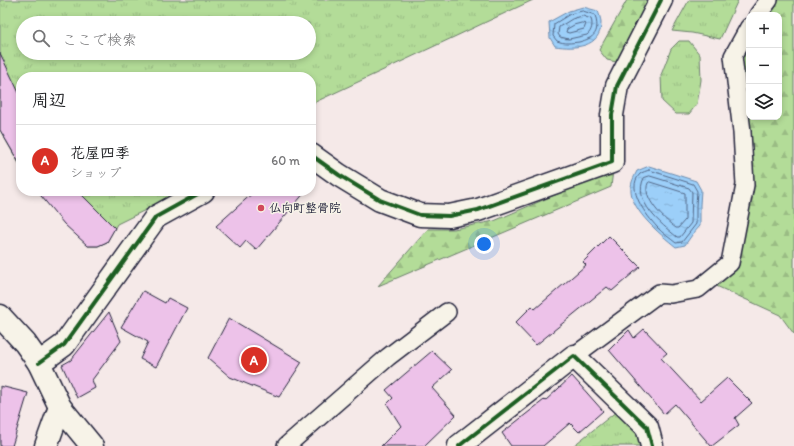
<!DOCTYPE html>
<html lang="ja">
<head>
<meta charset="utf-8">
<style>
  body { margin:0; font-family:Itim,"Klee One",sans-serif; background:#f2f2f2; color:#202124 }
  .controls { position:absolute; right:12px; top:12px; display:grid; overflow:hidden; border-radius:8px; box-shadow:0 2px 6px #0003 }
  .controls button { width:36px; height:36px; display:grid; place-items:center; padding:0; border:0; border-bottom:1px solid #e0e0e0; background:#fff; color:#202124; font:20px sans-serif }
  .you { position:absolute; left:484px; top:244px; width:14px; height:14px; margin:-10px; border:3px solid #fff; border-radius:50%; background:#1a73e8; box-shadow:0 0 0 6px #1a73e833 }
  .badge { display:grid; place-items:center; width:26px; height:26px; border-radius:50%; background:#d93025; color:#fff; font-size:13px; font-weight:700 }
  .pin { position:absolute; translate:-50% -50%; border:2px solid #fff; box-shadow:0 1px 4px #0006 }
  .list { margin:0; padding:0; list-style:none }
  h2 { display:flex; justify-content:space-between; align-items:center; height:52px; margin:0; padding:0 16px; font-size:17px }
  h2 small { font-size:13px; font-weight:400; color:#757577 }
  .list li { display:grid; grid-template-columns:26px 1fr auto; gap:12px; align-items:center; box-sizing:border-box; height:72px; padding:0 16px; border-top:1px solid #e0e0e0 }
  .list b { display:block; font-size:15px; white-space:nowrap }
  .list p { margin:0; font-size:13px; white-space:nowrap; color:#757577 }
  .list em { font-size:13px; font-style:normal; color:#757577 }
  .icon { flex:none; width:22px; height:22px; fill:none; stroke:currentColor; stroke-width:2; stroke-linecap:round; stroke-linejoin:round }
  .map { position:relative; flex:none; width:794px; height:446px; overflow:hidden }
  .search { position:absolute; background:#fff; box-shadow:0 2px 6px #0003; left:16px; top:16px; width:300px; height:44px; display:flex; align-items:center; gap:10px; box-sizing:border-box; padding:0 14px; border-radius:22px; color:#757577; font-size:15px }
  .panel { position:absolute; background:#fff; box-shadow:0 2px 6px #0003; left:16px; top:72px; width:300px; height:124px; border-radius:16px }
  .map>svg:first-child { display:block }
  .grass { fill:url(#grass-tufts); stroke:#6a7f6a; fill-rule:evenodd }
  .forest { fill:url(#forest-firs); stroke:#6a7f6a }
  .water { fill:url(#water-ripples); stroke:#6b8aad }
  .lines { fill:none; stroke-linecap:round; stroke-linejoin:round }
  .shore { stroke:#536787; stroke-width:1 }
  .building { fill:#edc2e9; stroke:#22223b }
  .service-casing { stroke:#22223b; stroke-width:20 }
  .minor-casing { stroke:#22223b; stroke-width:25 }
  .tertiary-casing { stroke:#22223b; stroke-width:25 }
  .service { stroke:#f7f3e8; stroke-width:17 }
  .minor { stroke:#f7f3e8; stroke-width:22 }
  .tertiary { stroke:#f7f3e8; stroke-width:22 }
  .cycleway-casing { stroke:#f7f3e8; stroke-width:6 }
  .cycleway { stroke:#1b5e20; stroke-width:4 }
  .poi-dot { fill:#d1495b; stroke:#f7f3e8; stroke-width:1.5 }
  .labels { text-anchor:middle; stroke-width:3; stroke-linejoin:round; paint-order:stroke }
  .poi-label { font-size:12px; font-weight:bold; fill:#22223b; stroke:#f7f3e8; text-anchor:start }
</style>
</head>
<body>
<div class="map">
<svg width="794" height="446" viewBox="0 0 794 446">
  <defs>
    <pattern id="grass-tufts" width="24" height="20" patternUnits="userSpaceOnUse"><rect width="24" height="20" fill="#b3dc98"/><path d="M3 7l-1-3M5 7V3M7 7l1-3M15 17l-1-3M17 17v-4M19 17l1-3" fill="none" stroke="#9abc84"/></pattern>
    <pattern id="forest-firs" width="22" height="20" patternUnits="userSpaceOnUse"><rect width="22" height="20" fill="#b3dc98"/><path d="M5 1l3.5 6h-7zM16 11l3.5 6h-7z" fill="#9abc84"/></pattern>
    <pattern id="water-ripples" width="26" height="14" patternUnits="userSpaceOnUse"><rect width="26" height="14" fill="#9ccff9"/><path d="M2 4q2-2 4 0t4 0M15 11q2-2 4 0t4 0" fill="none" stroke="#86b1d6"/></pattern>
  </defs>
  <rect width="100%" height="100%" fill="#f5e9e8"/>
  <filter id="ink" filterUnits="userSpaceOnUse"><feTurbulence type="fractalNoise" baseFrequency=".025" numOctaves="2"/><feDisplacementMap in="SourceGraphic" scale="8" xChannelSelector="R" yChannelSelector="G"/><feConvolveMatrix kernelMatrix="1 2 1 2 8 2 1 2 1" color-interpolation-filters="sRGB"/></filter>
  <g filter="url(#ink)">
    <!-- grass -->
    <g class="grass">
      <path d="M0,0H533L311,104V77H21V167L0,130ZM23,23H309V53H23Z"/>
      <path d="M689,0H738L720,39L692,33L672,31Z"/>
      <path d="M679,41H689L700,55L701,80L697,104L689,114H676L662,101L661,75L671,49Z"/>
      <path d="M37,191H184L117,224L107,242L98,246H88Z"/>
      <path d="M617,411L640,438L642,446H573Z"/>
    </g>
    <!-- forest -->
    <g class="forest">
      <path d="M627,0H653L621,63L607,60L599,50Z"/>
      <path d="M772,0H794V334L780,315L712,284L734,265L747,186L737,56L749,33V117H779V15H760Z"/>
      <path d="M613,170L611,187L378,286L428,229H454L494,221Z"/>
    </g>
    <!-- water -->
    <g class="water">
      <path d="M583,7L598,11C599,14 601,19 601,23C601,48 574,49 555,46L550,38L549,22L569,11Z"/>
      <path d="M649,166L696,181L701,190L700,205V226L692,235L685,245L676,247C660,234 624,206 632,182C633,179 635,175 637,171Z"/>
    </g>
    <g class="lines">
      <!-- shore -->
      <g class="shore">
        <path d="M583,11L595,15C600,32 595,38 579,42C571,43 565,44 557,41L553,36L554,24L570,14Z"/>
        <path d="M583,16L591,19C593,24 592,31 587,35L569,39L560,37L558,34L559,27L572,19Z"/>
        <path d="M582,23L586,24L584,29L569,33L566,32L567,29L574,25Z"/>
        <path d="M649,170L693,184L697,191L696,206V224L682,242L676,243C670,238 662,233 657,227C647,216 625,189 640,174C642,172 647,171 649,170Z"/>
        <path d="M650,176L689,188L692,192L691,223L680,237H677C661,224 632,201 644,178Z"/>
        <path d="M650,182L685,193V220L678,228H676C665,220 641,198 648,183Z"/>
      </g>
    </g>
    <!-- building -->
    <g class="building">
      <path d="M0,53L21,97V166L0,130Z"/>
      <path d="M37,191H78L115,228L107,242L98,246H88L64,224Z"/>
      <path d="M255,191H306L256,250L246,241L240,248L216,226Z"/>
      <path d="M609,236L640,267L612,291L607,287L536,345L515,323L532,306L535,309L586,265L583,262Z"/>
      <path d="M143,291L165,303L168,298L187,308L156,367L140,359L148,342L121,327Z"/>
      <path d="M109,312L121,341L92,380L95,388L77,398L62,365L71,360Z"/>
      <path d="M229,318L302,362L279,397L230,377L208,358Z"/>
      <path d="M644,329L667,353L661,358L701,401L727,378L752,403L735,418L739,425L712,446H711L675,404L664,414L609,350L629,330L634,338Z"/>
      <path d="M432,351L452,370L432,388L456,415L424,446H381L401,426L387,404L393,398L386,390Z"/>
      <path d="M572,376L603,411L579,432L570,423L543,446H511L502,433L544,400L545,401Z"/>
      <path d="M0,386L28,393L12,446H0Z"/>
    </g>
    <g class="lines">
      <defs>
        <g id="service">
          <path d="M758,15L769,0"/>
          <path d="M574,356L659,293L671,294L698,289L730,263L745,185L742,132L733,56L749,27"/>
          <path d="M286,446L388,357L447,312"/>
        </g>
        <g id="minor">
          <path d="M311,155L339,175L380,200L420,215L449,216L478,210L612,162V115L617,86L661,0"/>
          <path d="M39,363L64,345L156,217L203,191"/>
          <path d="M46,446L60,407"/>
          <path d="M459,446L574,356L647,427L652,446"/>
        </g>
        <path id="tertiary" d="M0,316L25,343L39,363L60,407L92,446"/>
      </defs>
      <!-- service casing -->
      <use href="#service" class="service-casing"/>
      <!-- minor casing -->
      <use href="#minor" class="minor-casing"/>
      <!-- tertiary casing -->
      <use href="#tertiary" class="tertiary-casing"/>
      <!-- service -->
      <use href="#service" class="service"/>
      <!-- minor -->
      <use href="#minor" class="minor"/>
      <!-- tertiary -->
      <use href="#tertiary" class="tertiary"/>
      <defs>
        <g id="cycleway">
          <path d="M311,155L339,175L380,200L420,215L449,216L478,210L612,162V115L617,86L661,0"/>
          <path d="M39,363L64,345L156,217L203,191"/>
          <path d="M459,446L574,356L647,427L652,446"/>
        </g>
      </defs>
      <!-- cycleway casing -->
      <use href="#cycleway" class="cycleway-casing"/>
      <!-- cycleway -->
      <use href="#cycleway" class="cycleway"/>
    </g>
  </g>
  <!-- markers -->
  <circle class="poi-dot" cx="261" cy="208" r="4"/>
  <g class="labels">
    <!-- poi labels -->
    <g class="poi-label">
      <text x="269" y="212">仏向町整骨院</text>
    </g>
  </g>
</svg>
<div class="controls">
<button>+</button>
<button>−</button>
<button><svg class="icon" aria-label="layers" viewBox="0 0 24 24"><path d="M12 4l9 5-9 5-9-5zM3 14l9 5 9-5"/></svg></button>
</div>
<div class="you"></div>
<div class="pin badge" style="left:254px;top:360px">A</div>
<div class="search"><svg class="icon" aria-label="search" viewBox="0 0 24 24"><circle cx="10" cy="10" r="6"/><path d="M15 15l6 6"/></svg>ここで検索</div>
<section class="panel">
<h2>周辺<small></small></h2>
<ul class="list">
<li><span class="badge">A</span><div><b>花屋四季</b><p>ショップ</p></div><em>60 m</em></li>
</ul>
</section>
</div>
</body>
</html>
